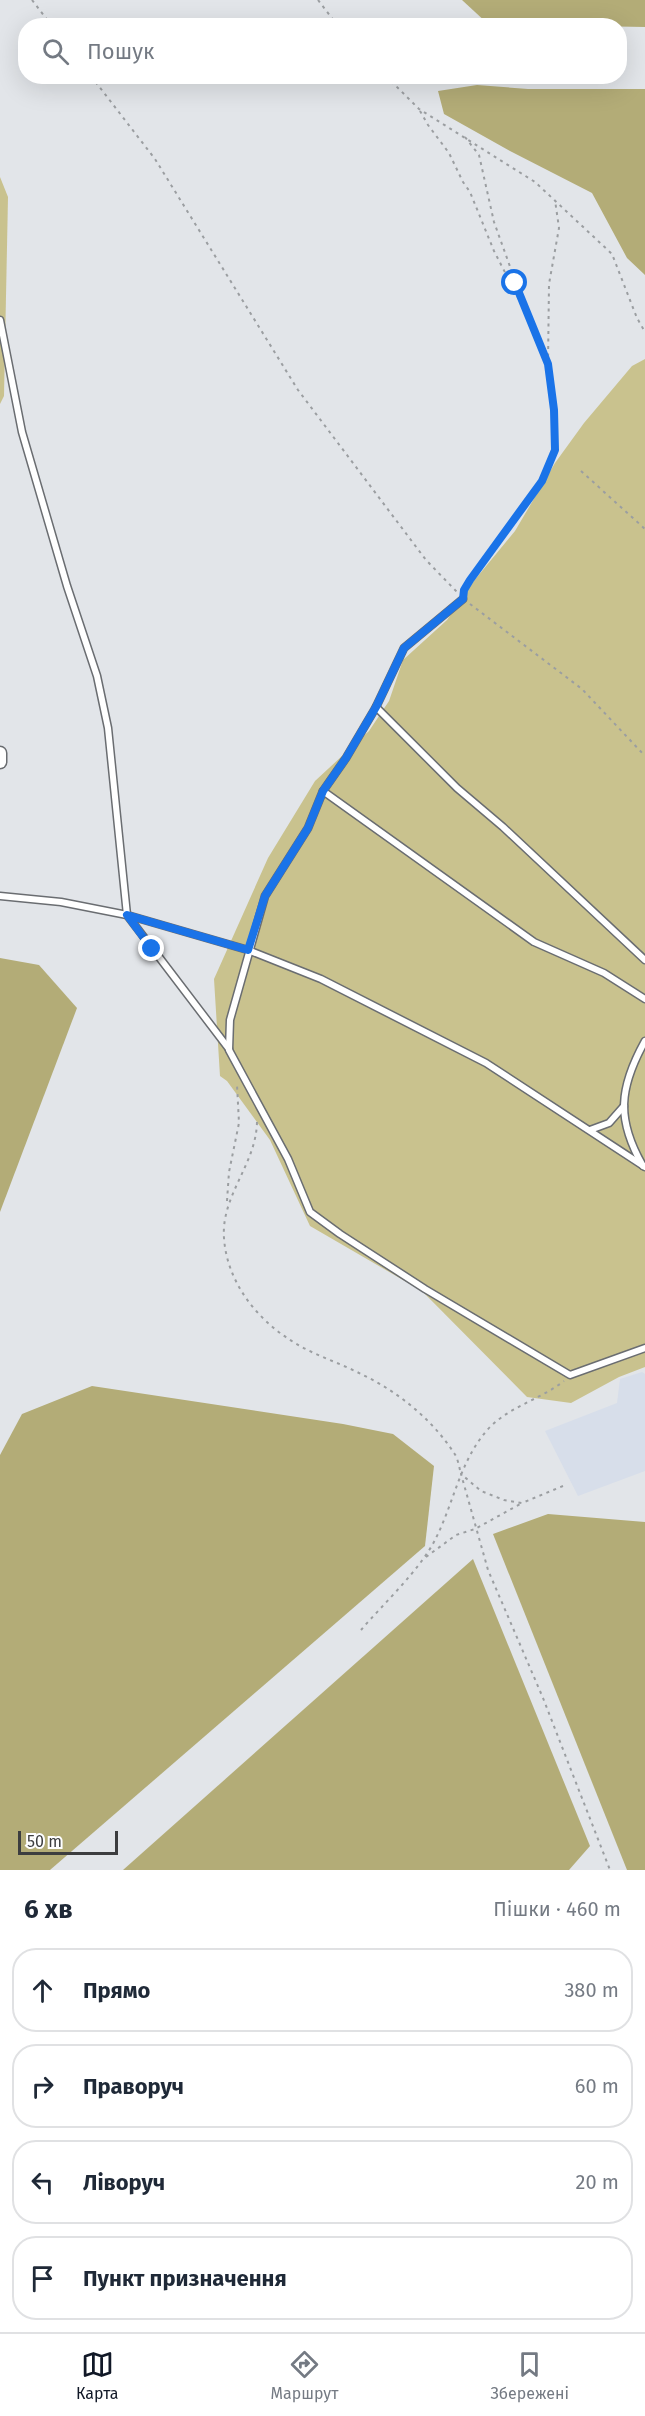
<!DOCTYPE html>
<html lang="uk">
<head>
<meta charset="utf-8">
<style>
  body { margin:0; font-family:"Fira Sans",sans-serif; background:#f6f6f7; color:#1f2937 }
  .scale { position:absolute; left:18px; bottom:15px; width:100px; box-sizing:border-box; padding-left:6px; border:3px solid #3c3d3f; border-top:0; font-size:16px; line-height:21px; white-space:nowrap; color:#3c3d3f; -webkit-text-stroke:4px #fff; paint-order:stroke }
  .stop { position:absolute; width:18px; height:18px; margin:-14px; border:4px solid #1a73e8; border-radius:50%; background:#fff }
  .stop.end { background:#1a73e8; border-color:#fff; box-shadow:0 2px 6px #0008 }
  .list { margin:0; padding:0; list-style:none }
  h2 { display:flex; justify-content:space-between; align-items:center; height:78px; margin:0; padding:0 24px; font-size:26px }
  h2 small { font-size:20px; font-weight:400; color:#747a83 }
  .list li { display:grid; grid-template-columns:39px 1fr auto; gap:18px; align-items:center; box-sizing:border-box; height:84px; margin:0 12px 12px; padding:0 12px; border:2px solid #e0e1e3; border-radius:24px }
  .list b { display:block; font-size:22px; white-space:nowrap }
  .list em { font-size:20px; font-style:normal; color:#747a83 }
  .icon { flex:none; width:33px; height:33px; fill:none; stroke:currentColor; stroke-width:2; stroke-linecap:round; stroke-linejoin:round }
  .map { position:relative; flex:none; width:645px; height:1870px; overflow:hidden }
  .search { position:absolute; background:#fff; box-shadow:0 6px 24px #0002; left:18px; right:18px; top:18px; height:66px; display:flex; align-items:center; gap:15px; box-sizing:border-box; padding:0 21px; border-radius:24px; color:#747a83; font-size:22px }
  .sheet { height:462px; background:#fff }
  nav { display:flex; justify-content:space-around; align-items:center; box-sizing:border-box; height:84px; border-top:2px solid #e0e1e3; background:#fff; font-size:16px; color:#747a83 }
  nav a { display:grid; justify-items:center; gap:3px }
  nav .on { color:#111827 }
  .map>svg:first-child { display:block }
  .built { fill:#d7deea }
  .green { fill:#c9c28e }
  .forest { fill:#b3ac77 }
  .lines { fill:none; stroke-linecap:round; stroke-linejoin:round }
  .service-casing { stroke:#6a6d71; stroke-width:9 }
  .minor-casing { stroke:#6a6d71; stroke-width:15 }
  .path { stroke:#9b9ea1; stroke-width:2; stroke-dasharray:3 4.5; stroke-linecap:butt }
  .service { stroke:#fff; stroke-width:6 }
  .minor { stroke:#fff; stroke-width:12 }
  .route { stroke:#1a73e8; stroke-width:8 }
</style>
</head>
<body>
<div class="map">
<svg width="645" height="1870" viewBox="0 0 645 1870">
  <rect width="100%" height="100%" fill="#e2e5e9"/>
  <!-- built -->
  <path class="built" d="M642,1372L645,1374V1471L578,1496L545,1431L617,1403L620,1379Z"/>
  <!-- green -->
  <g class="green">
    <path d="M0,177L8,197L4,396L0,404Z"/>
    <path d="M645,359V1367L619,1377L571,1403L527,1397L422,1291L310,1226L270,1140L227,1081L220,1076L214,979L268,858L315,781L369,731L389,701L403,660L447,620L473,582L515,531L555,463L584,423L632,366Z"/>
  </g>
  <!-- forest -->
  <g class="forest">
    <path d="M462,0H645V27L488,24Z"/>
    <path d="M477,85L528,89H645V275L627,258L592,193L510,151L444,114L438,91Z"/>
    <path d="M0,958L39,965L77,1008L0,1212Z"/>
    <path d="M92,1386L343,1424L393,1434L434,1466L425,1546L50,1870H0V1455L22,1414Z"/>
    <path d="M548,1514L645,1522V1870H627L493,1534Z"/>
    <path d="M473,1559L590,1846L569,1870H123Z"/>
  </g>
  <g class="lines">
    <defs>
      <g id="service">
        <path d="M0,320L22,432L67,586L97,676L108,728L127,915L229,1049"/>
        <path d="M463,599L404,648L376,707L346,758L323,791L308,828L265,896L230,1020L229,1050L288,1159L310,1212L340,1234L425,1289L570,1375L645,1348"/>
        <path d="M376,707L457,788L503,827L645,960"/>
        <path d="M323,791L534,942L604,973L645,999"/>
        <path d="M0,896L61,902L127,915L248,950L321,979L486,1063L645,1167"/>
        <path d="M590,1130L609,1123L624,1106"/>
        <path d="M643,1166C616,1119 619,1088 645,1041"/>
      </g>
      <path id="minor" d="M0,753V762"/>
    </defs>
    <!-- service casing -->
    <use href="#service" class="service-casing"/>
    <!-- minor casing -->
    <use href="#minor" class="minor-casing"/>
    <!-- path -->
    <g class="path">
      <path d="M32,0L52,26"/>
      <path d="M318,0L338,26"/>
      <path d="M91,76L155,159L298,390L426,560L457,592"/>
      <path d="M386,76L419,109L535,182L612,254L637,318L645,332"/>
      <path d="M420,111L428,125L449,153L463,182L470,192L494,251L528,317L547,362"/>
      <path d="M465,137L479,155L494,222L526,311"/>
      <path d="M581,471L645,529"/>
      <path d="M464,591L470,580L542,481L555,450L554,410L548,364L549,284L559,228L555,200"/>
      <path d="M470,604L582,689L645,756"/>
      <path d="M257,1122C256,1165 221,1195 224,1238C227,1283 258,1321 295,1343C316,1356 340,1363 361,1374C397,1391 432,1419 454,1453C458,1458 459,1467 461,1474"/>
      <path d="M227,1201L229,1172L239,1123L237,1085"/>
      <path d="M563,1486L522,1503L504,1500L481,1491L461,1474L488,1570L543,1698L610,1870"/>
      <path d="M426,1557L456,1535L475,1529L522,1503"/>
      <path d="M361,1630C384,1603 421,1569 436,1538C455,1500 460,1459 490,1427C511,1406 541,1399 564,1381"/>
    </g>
    <!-- service -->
    <use href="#service" class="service"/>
    <!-- minor -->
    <use href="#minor" class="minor"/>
  </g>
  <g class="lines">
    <!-- route -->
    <path class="route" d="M152,949L127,915L248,950L265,896L308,828L323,791L346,758L376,707L404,648L463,599L464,590L470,580L542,481L555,450L554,410L548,364L515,283"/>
  </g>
</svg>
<div class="scale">50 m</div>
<div class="stop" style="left:515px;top:283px"></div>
<div class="stop end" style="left:152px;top:949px"></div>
<div class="search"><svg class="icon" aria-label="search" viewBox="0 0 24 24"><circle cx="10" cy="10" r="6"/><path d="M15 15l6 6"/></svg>Пошук</div>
</div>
<section class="sheet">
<h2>6 хв<small>Пішки · 460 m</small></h2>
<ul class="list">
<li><svg class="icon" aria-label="ahead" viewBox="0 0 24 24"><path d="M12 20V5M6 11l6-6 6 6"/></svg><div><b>Прямо</b></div><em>380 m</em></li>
<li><svg class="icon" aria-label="right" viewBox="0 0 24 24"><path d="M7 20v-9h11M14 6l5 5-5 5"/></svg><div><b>Праворуч</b></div><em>60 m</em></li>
<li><svg class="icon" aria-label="left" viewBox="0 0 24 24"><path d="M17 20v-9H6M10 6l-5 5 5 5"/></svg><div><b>Ліворуч</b></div><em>20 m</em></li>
<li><svg class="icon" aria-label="arrive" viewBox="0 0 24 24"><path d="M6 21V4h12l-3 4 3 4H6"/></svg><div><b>Пункт призначення</b></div></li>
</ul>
</section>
<nav>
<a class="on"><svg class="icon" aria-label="map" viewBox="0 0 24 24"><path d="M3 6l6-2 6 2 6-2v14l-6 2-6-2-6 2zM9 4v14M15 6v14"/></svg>Карта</a>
<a><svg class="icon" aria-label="directions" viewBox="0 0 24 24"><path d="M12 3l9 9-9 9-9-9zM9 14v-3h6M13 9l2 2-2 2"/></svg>Маршрут</a>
<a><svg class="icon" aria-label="saved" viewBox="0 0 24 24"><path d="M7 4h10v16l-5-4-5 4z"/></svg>Збережені</a>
</nav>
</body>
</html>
